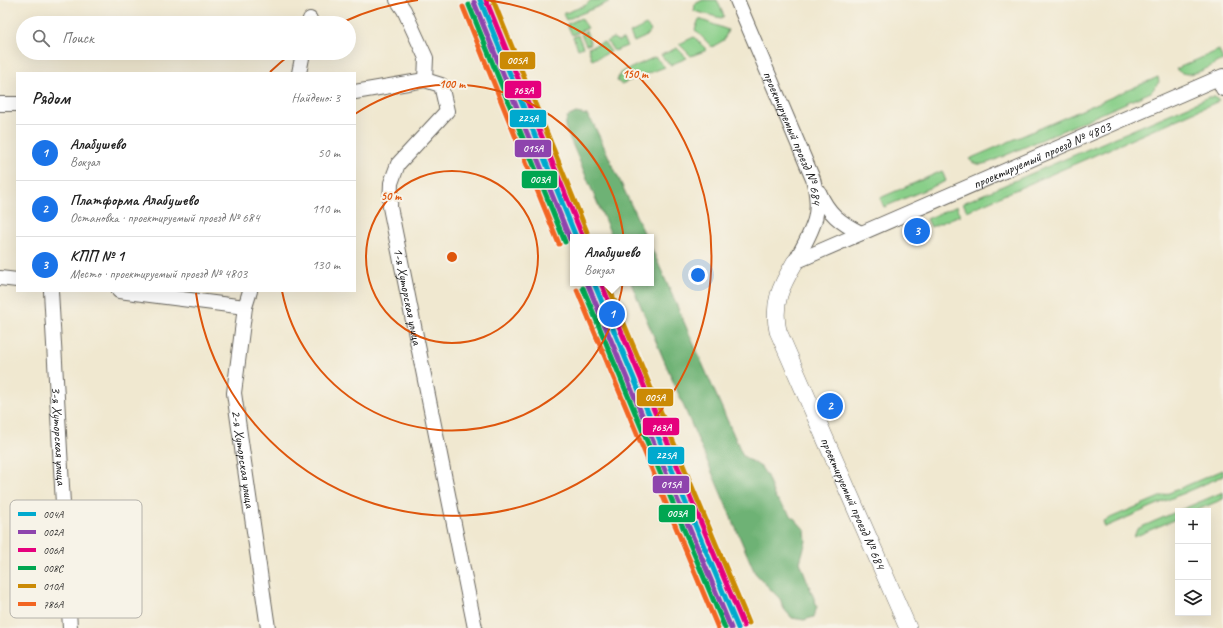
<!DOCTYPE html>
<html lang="ru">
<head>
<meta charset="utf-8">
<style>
  body { margin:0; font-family:Caveat,sans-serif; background:#f6f6f6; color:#222 }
  .controls { position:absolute; right:12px; bottom:12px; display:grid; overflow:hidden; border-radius:0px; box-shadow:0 4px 16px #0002 }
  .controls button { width:36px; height:36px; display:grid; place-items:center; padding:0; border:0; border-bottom:1px solid #e0e0e0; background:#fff; color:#222; font:20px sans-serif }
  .you { position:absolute; left:698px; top:275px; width:14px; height:14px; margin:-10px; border:3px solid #fff; border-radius:50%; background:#1a73e8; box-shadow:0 0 0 6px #1a73e833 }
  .badge { display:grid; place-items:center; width:26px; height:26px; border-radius:50%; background:#1a73e8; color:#fff; font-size:13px; font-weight:700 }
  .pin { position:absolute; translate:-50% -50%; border:2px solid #fff; box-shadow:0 1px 4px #0006 }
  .popup { position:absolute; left:570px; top:234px; width:84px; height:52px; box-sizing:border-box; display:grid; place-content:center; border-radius:0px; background:#fff; filter:drop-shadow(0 1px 3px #0005); font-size:13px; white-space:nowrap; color:#767676 }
  .popup b { font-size:15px; color:#222 }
  .popup::after { content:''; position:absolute; left:50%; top:100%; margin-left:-8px; border:8px solid transparent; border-top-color:#fff }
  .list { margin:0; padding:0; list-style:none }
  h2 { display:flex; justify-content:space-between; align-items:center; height:52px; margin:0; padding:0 16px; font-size:17px }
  h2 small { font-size:13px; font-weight:400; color:#767676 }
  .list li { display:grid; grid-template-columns:26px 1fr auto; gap:12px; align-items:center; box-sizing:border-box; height:56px; padding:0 16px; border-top:1px solid #e0e0e0 }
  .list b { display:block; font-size:15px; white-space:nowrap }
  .list p { margin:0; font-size:13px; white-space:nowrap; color:#767676 }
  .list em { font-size:13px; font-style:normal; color:#767676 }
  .icon { flex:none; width:22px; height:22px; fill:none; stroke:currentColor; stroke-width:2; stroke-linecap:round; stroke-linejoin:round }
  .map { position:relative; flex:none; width:1223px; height:628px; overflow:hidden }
  .search { position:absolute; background:#fff; box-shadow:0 4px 16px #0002; left:16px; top:16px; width:340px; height:44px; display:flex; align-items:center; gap:10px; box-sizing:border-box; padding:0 14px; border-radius:22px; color:#767676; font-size:15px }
  .panel { position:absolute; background:#fff; box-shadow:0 4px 16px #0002; left:16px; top:72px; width:340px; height:220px; border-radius:0px }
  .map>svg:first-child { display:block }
  .green { fill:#89cf89; stroke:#527652 }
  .forest { fill:#6eb275; stroke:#456748 }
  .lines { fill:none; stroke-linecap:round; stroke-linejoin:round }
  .minor-casing { stroke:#66635b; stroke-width:16 }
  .tertiary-casing { stroke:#66635b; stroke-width:18 }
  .minor { stroke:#fff; stroke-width:14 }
  .tertiary { stroke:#fff; stroke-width:17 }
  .rail-1-casing { stroke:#f7f3e8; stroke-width:8 }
  .rail-2-casing { stroke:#f7f3e8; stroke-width:8 }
  .rail-3-casing { stroke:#f7f3e8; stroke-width:8 }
  .rail-4-casing { stroke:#f7f3e8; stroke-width:8 }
  .rail-5-casing { stroke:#f7f3e8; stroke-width:8 }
  .rail-6-casing { stroke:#f7f3e8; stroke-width:8 }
  .rail-1 { stroke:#00a9ce; stroke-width:5 }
  .rail-2 { stroke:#8e44ad; stroke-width:5 }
  .rail-3 { stroke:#e5007d; stroke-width:5 }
  .rail-4 { stroke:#00a651; stroke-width:5 }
  .rail-5 { stroke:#cb8a06; stroke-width:5 }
  .rail-6 { stroke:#f26522; stroke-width:5 }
  .ring { fill:none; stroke:#de560d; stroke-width:2 }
  .labels { text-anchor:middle; stroke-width:4; stroke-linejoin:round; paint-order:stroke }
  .street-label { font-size:14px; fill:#1c1c1c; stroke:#f7f3e8 }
  .key { fill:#f7f3e8; stroke:#b5b2ab; stroke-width:1 }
  .key-label { font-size:11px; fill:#1c1c1c }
  .centre { fill:#de560d; stroke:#f7f3e8; stroke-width:2 }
  .ring-label { font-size:12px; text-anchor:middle; font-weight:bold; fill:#de560d; stroke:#f7f3e8; stroke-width:4; stroke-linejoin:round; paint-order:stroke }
  .line-badge { stroke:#f7f3e8; stroke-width:1.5 }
  .badge-label { font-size:11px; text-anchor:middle; font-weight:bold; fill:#fff }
</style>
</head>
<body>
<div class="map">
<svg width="1223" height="628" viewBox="0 0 1223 628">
  <rect width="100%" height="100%" fill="#f7f3e8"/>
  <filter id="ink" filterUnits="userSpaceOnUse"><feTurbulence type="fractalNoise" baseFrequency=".025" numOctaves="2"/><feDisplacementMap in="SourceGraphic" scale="8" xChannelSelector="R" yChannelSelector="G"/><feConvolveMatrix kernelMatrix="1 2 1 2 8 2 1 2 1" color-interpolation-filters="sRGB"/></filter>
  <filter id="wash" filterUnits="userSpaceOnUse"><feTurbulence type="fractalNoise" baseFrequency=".012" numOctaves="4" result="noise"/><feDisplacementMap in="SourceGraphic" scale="16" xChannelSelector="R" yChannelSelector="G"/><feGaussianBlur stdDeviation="0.9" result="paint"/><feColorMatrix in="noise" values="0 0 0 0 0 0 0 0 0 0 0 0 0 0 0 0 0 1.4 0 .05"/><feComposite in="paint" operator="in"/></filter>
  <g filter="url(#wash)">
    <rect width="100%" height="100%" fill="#f0e8d0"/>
    <!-- green -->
    <g class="green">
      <path d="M591,0H608L609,2L566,20L563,14L586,5Z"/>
      <path d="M703,0H717L724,16L721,18L694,11L695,4Z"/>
      <path d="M581,18L588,28L572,35L567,24Z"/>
      <path d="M699,19L728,30L724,40L712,47L695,30Z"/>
      <path d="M646,25L651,30L645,37L634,42L630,33Z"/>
      <path d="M586,31L591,44L586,45L581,34Z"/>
      <path d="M578,35L583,47L578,49L573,37Z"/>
      <path d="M694,37L707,50L691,56L679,44Z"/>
      <path d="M613,38L618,41L623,39L627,46L614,51L607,41Z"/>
      <path d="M604,42L611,52L592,60L588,48Z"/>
      <path d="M677,48L687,58L670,65L661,55Z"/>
      <path d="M1219,50L1223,60C1210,66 1188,82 1176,69Z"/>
      <path d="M655,57L665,67L621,84L617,81L620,73Z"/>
      <path d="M1158,77L1159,82L1151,92L1004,156C992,161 978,170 969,159Z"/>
      <path d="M1209,97H1215L1219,101L967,211L963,203Z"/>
      <path d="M942,171L946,181L884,207L880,198Z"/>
      <path d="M957,206L960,215L931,227L927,219Z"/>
      <path d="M1223,470V476L1105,527L1103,521Z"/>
      <path d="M1223,492V499L1195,511H1178Z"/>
      <path d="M1178,511V518L1134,537L1137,529Z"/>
    </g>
    <!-- forest -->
    <g class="forest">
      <path d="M576,113L587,115L593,123L646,237H612L565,127L567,117Z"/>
      <path d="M651,247L743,456L761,467L767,476L775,498L805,530L806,541L800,562L817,606L814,617L804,620L792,618L784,609L780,599L755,573L631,283H651Z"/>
    </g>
  </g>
  <g filter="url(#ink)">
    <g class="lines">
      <defs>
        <g id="minor">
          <path d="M397,0L404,10L426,58L425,80"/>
          <path id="s1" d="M737,0L813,179C823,217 812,229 795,262"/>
          <path d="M309,23L310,19"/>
          <path d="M299,73L303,53"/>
          <path d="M1218,78L1223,89"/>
          <path id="s2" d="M355,92L425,80L441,85L447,111L398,164L391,183L390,207L475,628"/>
          <path d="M0,104H17"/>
          <path d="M819,192C828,213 840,223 861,233"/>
          <path id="s3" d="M795,262L1223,76"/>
          <path d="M0,278L17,280"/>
          <path id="s4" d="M51,291L70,628"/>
          <path d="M119,291L245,307"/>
          <path id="s5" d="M250,291L245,307L234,393L268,628"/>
        </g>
        <g id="tertiary">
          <path id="s6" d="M795,262C781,286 772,303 778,331L908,628"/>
        </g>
      </defs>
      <!-- minor casing -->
      <use href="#minor" class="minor-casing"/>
      <!-- tertiary casing -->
      <use href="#tertiary" class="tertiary-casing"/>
      <!-- minor -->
      <use href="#minor" class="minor"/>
      <!-- tertiary -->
      <use href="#tertiary" class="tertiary"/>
      <defs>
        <g id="rail-1">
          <path d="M480,0L576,237"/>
          <path d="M594,283L738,628"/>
        </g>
        <g id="rail-2">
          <path d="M474,2L570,239"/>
          <path d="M588,285L731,628"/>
        </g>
        <g id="rail-3">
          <path d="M486,0L582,235"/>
          <path d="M601,283L744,626"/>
        </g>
        <g id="rail-4">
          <path d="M469,5L565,242"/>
          <path d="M583,288L725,628"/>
        </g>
        <g id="rail-5">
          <path d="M493,0L587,232"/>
          <path d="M607,283L749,623"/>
        </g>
        <g id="rail-6">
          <path d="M463,7L559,244"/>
          <path d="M577,290L718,628"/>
        </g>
      </defs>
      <!-- rail-1 casing -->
      <use href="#rail-1" class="rail-1-casing"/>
      <!-- rail-2 casing -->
      <use href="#rail-2" class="rail-2-casing"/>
      <!-- rail-3 casing -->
      <use href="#rail-3" class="rail-3-casing"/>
      <!-- rail-4 casing -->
      <use href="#rail-4" class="rail-4-casing"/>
      <!-- rail-5 casing -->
      <use href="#rail-5" class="rail-5-casing"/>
      <!-- rail-6 casing -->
      <use href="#rail-6" class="rail-6-casing"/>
      <!-- rail-1 -->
      <use href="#rail-1" class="rail-1"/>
      <!-- rail-2 -->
      <use href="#rail-2" class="rail-2"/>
      <!-- rail-3 -->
      <use href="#rail-3" class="rail-3"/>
      <!-- rail-4 -->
      <use href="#rail-4" class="rail-4"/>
      <!-- rail-5 -->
      <use href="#rail-5" class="rail-5"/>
      <!-- rail-6 -->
      <use href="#rail-6" class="rail-6"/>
    </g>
  </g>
  <!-- distance rings -->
  <g class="ring">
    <circle cx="452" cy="257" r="86"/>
    <path d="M355 114A173 173 0 1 1 282 291"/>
    <path d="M270 72A259 259 0 0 1 291 54M343 22A259 259 0 0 1 418 0M486 0A259 259 0 1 1 196 293"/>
  </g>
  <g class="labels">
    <!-- street labels -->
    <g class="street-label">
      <text dy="5" stroke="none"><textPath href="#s1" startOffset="149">проектируемый проезд № 684</textPath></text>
      <text dy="5" stroke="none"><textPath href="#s3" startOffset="269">проектируемый проезд № 4803</textPath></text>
      <text dy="5" stroke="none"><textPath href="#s2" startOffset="322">1-я Хуторская улица</textPath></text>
      <text dy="5" stroke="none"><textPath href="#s4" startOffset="145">3-я Хуторская улица</textPath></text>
      <text dy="5" stroke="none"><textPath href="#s5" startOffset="170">2-я Хуторская улица</textPath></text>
      <text dy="5" stroke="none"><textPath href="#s6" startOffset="261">проектируемый проезд № 684</textPath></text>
    </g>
  </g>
  <!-- legend -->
  <rect x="10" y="500" width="132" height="118" rx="6" class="key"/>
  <rect x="18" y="512" width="18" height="4" fill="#00a9ce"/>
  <rect x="18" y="530" width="18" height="4" fill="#8e44ad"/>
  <rect x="18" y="548" width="18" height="4" fill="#e5007d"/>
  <rect x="18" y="566" width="18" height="4" fill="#00a651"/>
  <rect x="18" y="584" width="18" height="4" fill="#cb8a06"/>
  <rect x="18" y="602" width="18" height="4" fill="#f26522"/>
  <g class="key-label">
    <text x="43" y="518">004А</text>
    <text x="43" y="536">002А</text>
    <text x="43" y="554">006А</text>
    <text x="43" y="572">008С</text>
    <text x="43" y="590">010А</text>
    <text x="43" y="608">786А</text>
  </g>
  <circle cx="452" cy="257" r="6" class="centre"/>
  <g class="ring-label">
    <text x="635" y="78">150 m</text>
    <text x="452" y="88">100 m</text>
    <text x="391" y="200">50 m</text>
  </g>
  <g class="line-badge">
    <rect x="499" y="51" width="37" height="19" rx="4" fill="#cb8a06"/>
    <rect x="504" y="80" width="38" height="19" rx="4" fill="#e5007d"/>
    <rect x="509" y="109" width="38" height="19" rx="4" fill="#00a9ce"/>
    <rect x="514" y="139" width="38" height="19" rx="4" fill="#8e44ad"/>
    <rect x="521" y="170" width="37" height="19" rx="4" fill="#00a651"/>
    <rect x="636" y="388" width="38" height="19" rx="4" fill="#cb8a06"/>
    <rect x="642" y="417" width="38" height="19" rx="4" fill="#e5007d"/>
    <rect x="647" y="446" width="38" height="19" rx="4" fill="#00a9ce"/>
    <rect x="652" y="475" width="38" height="19" rx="4" fill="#8e44ad"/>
    <rect x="658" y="504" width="38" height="19" rx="4" fill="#00a651"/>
  </g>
  <g class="badge-label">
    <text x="517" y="64">005А</text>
    <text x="523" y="94">763А</text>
    <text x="528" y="122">225А</text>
    <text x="533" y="152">015А</text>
    <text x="540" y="183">003А</text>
    <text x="655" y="401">005А</text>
    <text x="661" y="431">763А</text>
    <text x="666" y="459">225А</text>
    <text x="671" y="488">015А</text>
    <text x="677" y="517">003А</text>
  </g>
</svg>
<div class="controls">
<button>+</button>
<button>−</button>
<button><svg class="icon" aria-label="layers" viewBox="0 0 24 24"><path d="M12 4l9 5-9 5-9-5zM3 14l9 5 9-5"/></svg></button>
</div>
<div class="you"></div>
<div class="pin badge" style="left:612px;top:314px">1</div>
<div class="popup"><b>Алабушево</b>Вокзал</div>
<div class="pin badge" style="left:830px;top:406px">2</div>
<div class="pin badge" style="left:917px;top:231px">3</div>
<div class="search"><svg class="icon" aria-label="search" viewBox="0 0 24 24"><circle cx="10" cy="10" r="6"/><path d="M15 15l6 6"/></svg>Поиск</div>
<section class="panel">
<h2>Рядом<small>Найдено: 3</small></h2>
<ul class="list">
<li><span class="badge">1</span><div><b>Алабушево</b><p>Вокзал</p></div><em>50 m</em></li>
<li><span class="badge">2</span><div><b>Платформа Алабушево</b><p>Остановка · проектируемый проезд № 684</p></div><em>110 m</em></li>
<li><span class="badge">3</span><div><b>КПП № 1</b><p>Место · проектируемый проезд № 4803</p></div><em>130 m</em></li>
</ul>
</section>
</div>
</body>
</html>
